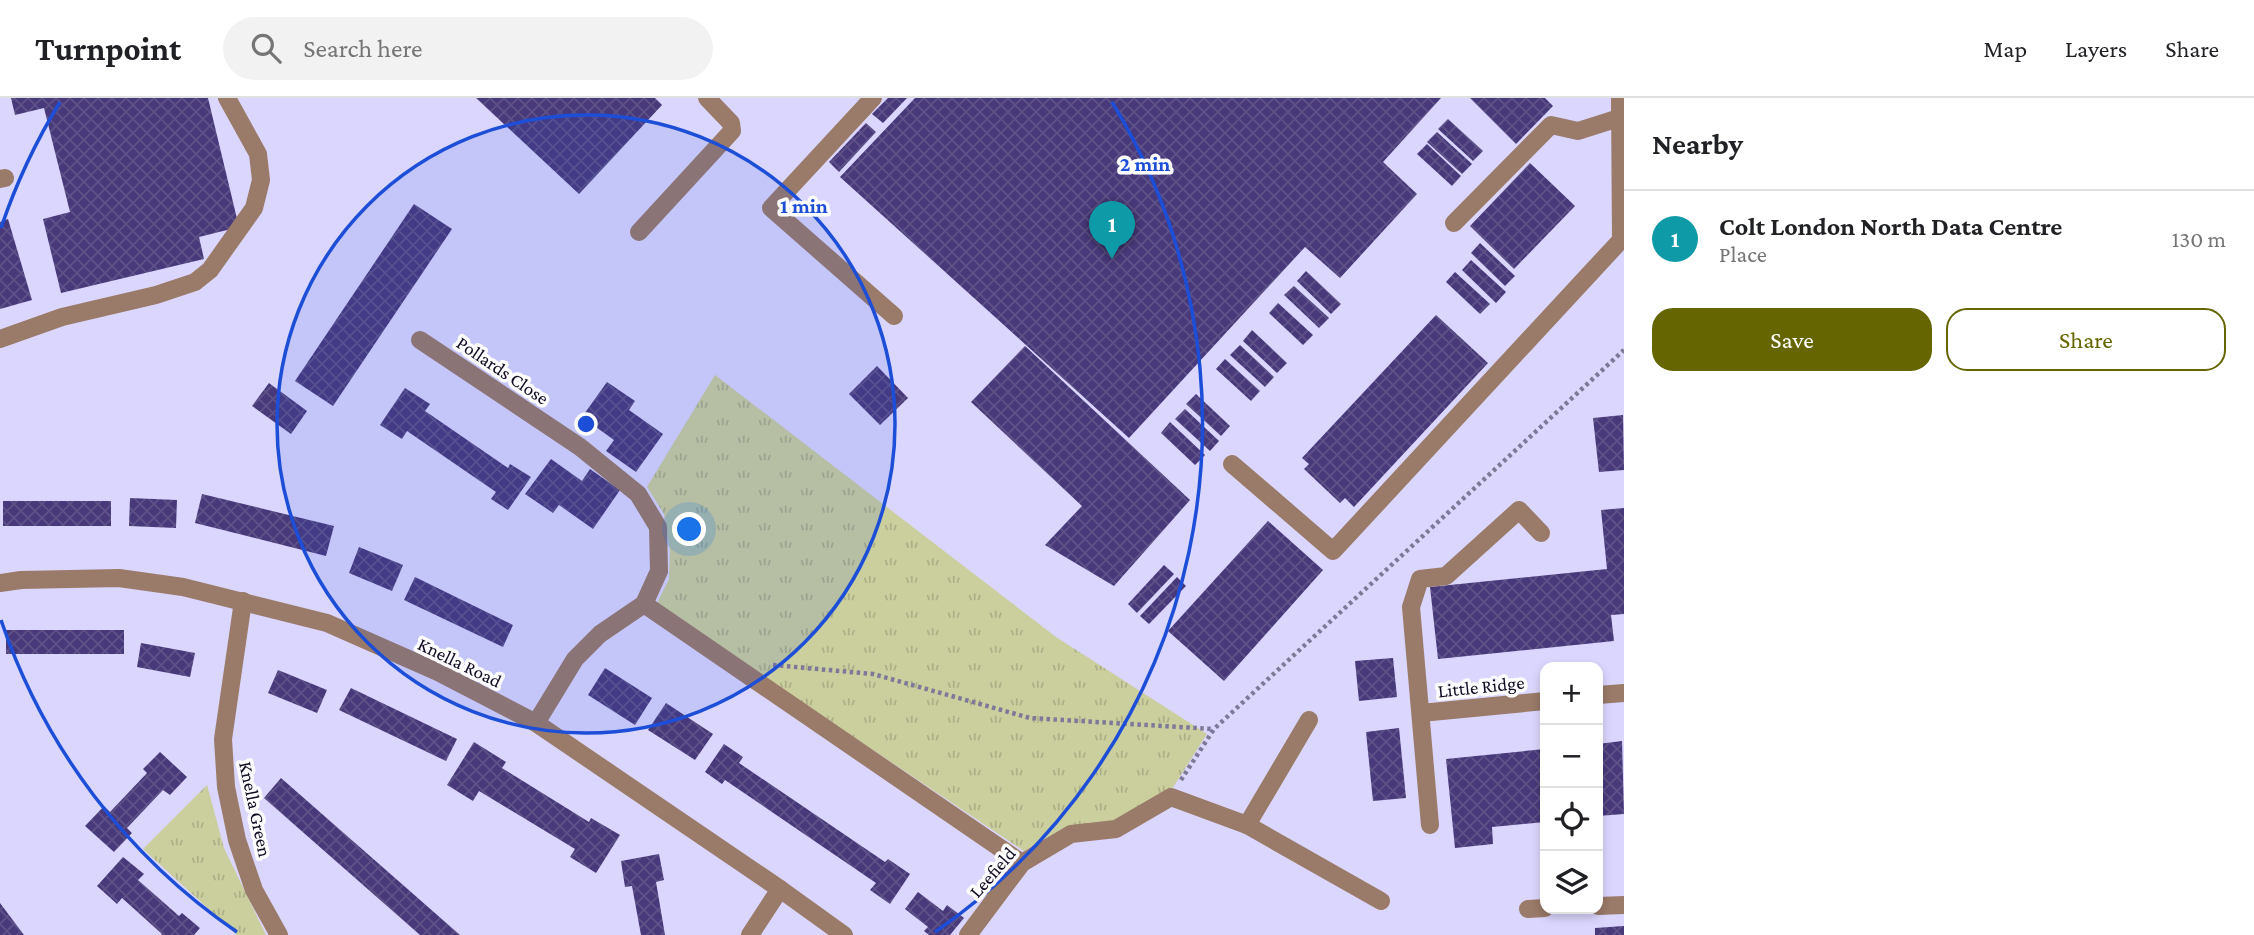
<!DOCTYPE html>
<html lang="en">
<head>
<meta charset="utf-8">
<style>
  body { margin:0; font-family:"Crimson Pro",serif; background:#f2f2f2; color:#202124 }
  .controls { position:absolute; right:21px; bottom:21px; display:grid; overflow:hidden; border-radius:14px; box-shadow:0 4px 10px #0003 }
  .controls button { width:63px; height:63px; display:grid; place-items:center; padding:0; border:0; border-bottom:2px solid #e0e0e0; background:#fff; color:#202124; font:35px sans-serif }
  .you { position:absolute; left:690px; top:432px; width:24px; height:24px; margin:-18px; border:5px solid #fff; border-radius:50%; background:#1a73e8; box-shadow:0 0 0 10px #1a73e833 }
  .badge { display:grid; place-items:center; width:46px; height:46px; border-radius:50%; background:#656601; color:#fff; font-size:23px; font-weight:700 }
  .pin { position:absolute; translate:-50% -58px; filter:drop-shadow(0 2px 4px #0008) }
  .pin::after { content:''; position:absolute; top:37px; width:24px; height:21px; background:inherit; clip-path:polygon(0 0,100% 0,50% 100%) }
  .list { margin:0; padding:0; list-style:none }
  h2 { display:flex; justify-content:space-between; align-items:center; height:91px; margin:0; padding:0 28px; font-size:30px }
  h2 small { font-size:23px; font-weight:400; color:#757577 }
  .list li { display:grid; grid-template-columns:46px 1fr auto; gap:21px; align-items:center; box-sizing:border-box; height:98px; padding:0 28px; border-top:2px solid #e0e0e0 }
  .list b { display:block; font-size:26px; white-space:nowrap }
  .list p { margin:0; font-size:23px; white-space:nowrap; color:#757577 }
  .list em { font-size:23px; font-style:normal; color:#757577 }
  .actions { display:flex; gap:14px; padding:21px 28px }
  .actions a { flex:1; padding:16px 0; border:2px solid #656601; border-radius:21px; text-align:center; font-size:24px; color:#656601 }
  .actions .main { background:#656601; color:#fff }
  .icon { flex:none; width:38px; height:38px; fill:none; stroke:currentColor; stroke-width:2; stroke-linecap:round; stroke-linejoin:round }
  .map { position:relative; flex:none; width:1624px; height:837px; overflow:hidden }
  header { display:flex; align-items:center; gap:42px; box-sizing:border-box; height:98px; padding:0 35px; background:#fff; border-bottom:2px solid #e0e0e0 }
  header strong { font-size:33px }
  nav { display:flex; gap:38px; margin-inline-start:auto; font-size:24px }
  .search { width:490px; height:63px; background:#f2f2f2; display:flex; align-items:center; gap:18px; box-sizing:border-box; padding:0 24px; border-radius:38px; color:#757577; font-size:26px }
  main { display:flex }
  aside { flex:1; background:#fff }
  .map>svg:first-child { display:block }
  .grass { fill:url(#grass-tufts) }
  .building { fill:url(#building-cross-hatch) }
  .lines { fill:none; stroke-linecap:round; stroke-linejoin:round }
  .path { stroke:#7e7999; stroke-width:4.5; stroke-dasharray:3.5 3.5; stroke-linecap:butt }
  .minor { stroke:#9a7a68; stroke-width:18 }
  .ring { fill:none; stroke:#1d4ed8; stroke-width:3.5 }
  .labels { text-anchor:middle; stroke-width:7; stroke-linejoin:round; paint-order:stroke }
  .street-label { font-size:19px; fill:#100b22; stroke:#fcfcfc }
  .centre { fill:#1d4ed8; stroke:#fcfcfc; stroke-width:3.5 }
  .ring-label { font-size:21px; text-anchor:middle; font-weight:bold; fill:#1d4ed8; stroke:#fcfcfc; stroke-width:7; stroke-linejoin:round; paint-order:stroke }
</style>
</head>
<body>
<header>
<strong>Turnpoint</strong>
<div class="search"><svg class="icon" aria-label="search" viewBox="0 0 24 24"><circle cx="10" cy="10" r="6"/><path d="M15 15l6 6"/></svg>Search here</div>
<nav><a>Map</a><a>Layers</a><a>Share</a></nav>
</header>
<main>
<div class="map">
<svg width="1624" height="837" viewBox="0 0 1624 837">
  <defs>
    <pattern id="grass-tufts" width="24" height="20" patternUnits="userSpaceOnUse" patternTransform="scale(1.75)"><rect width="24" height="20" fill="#cbce9d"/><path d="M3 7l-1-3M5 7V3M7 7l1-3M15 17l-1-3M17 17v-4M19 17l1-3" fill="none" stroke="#adb087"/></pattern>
    <pattern id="building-cross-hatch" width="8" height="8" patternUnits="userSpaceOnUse" patternTransform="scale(1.75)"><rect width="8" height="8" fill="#48397b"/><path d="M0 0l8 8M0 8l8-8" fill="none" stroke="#5e5288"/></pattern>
  </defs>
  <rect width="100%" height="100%" fill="#dbd6fd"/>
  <!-- grass -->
  <g class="grass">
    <path d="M715,277L1056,539L1207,636L1172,691L1117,724L1072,728L1024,753L656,507L669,481L670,453L664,416L647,389Z"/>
    <path d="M207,687L224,750L266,837H237L143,751Z"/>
  </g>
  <!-- building -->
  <g class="building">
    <path d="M11,0H208L239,129L199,139L204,161L61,195L43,121L70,114L44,10L15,17Z"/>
    <path d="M476,0H655L662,7L579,96Z"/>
    <path d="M888,0H907L883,25L872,16Z"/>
    <path d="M915,0H1441L1383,64L1417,96L1340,180L1305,149L1129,340L840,79Z"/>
    <path d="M1470,0H1545L1553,8L1516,46Z"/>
    <path d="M1448,21L1483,53L1473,63L1438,31Z"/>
    <path d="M866,25L876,34L839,74L829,64Z"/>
    <path d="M1437,34L1472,66L1462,76L1427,44Z"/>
    <path d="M1427,46L1461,78L1452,88L1417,56Z"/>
    <path d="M1530,65L1575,108L1514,171L1470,128Z"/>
    <path d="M414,106L452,131L333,308L295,283Z"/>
    <path d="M8,121L32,202L0,211V124Z"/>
    <path d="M1480,145L1515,178L1505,188L1471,155Z"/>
    <path d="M1471,162L1506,194L1496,205L1462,172Z"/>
    <path d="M1306,173L1341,206L1331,216L1297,183Z"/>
    <path d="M1455,174L1490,206L1480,216L1446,184Z"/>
    <path d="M1294,188L1329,220L1319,230L1284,197Z"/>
    <path d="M1278,205L1313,237L1303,247L1269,215Z"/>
    <path d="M1436,217L1488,265L1354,409L1345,400L1340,405L1304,371L1309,366L1302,360Z"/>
    <path d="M1252,232L1287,265L1277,275L1243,243Z"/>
    <path d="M1240,247L1274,279L1265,289L1230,257Z"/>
    <path d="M1025,248L1190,402L1114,488L1045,447L1082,408L971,304Z"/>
    <path d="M1225,261L1260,293L1251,303L1216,271Z"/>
    <path d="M877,268L908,300L880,327L849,296Z"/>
    <path d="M607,284L635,303L629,312L663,336L636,374L606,353L614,342L582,319Z"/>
    <path d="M269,285L307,313L291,336L252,308Z"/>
    <path d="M405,290L430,306L425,313L508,370L510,366L531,379L508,412L491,401L496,394L407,333L402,341L380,327Z"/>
    <path d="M1196,296L1230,328L1221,338L1186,306Z"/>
    <path d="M1185,311L1219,343L1210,353L1175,321Z"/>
    <path d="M1623,317L1624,372L1599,374L1593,320Z"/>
    <path d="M1170,324L1205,357L1195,367L1161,335Z"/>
    <path d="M551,361L582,383L590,371L620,392L593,431L559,407L553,415L525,396Z"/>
    <path d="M202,396L334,428L326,458L195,425Z"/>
    <path d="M130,400L177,402L176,430L129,428Z"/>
    <rect x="3" y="403" width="108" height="25"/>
    <path d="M1624,410V516L1611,517L1614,543L1438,561L1430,489L1607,471L1601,412Z"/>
    <path d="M1268,423L1323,472L1224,583L1168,533Z"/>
    <path d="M359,449L403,467L392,493L349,475Z"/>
    <path d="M1164,467L1174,476L1137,515L1128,506Z"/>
    <path d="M415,479L513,527L503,549L404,502Z"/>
    <path d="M1177,479L1186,488L1149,526L1140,518Z"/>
    <rect x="6" y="532" width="118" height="24"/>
    <path d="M141,545L195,555L190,579L137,569Z"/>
    <path d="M1393,560L1397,599L1359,603L1355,563Z"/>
    <path d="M605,570L652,600L635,627L588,597Z"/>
    <path d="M278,572L327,592L317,615L268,595Z"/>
    <path d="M351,590L457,641L446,663L339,612Z"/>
    <path d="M666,605L713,636L695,662L648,632Z"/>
    <path d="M1399,630L1406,700L1373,703L1366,634Z"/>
    <path d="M1622,643L1624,716L1598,718V646Z"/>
    <path d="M474,644L506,664L502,670L589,724L591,720L620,737L596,775L570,759L575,751L479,693L473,703L447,687Z"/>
    <path d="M724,646L743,659L739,665L885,764L888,761L910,776L890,806L870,792L876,785L725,682L722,686L705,674Z"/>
    <path d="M1545,651V724L1492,729L1493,746L1455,750L1446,661Z"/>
    <path d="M160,654L187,679L170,697L163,692L127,730L132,735L114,754L85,728L104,708L110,714L147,675L143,671Z"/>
    <path d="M281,680L460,837H420L264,700Z"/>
    <path d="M659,756L664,782L656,784L665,837H641L632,788L625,789L621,763Z"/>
    <path d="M123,759L144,776L138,782L179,818L182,815L200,830L194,837H161L162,836L122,800L117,806L97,788Z"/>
    <path d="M918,794L943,813L947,807L964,820L950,837H929L924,833L928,829L905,811Z"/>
    <path d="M0,805L24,837H0Z"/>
    <path d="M1624,828V837H1595V830Z"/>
  </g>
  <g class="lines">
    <!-- path -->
    <g class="path">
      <path d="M773,567L873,576L1030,620L1213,631"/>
      <path d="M1181,682L1214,631L1624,252"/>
    </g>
    <!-- minor -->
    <g class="minor">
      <path d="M873,0L771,110L894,218"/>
      <path d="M0,81L5,80"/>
      <path d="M1454,125L1551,27L1578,33L1619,20"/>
      <path d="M639,134L732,33L731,25L707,0"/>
      <path d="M0,241L62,219L156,197L195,184L210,172L254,110L261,82L258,56L227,0"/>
      <path d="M420,242L580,349L638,396L658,429L659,473L644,506L600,536L575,561L536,625"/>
      <path d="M1232,366L1333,453L1621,142L1620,0"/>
      <path d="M0,485L21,482L119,480L183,489L327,525L438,574L536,625L780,791L844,837"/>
      <path d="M243,503L223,641L226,689L237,742L254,792L279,837"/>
      <path d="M644,506L1022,765"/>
      <path d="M1598,597L1624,595"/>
      <path d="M1421,615L1545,603"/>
      <path d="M1247,727L1309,622"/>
      <path d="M1430,727L1411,509L1420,481L1446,478L1519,412L1541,435"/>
      <path d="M1598,808L1624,807"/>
      <path d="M1528,811L1545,810"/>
      <path d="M750,837L780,791"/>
      <path d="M968,837L1022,765L1071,736L1116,731L1171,699L1247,727L1381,803"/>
    </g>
  </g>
  <!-- distance rings -->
  <circle cx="586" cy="326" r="309" fill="#1d4ed8" fill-opacity=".12"/>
  <g class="ring">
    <circle cx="586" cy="326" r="309"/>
    <path d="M237 834A617 617 0 0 1 1 522M1 130A617 617 0 0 1 60 4M1112 4A617 617 0 0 1 935 834"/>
  </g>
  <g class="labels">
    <!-- street labels -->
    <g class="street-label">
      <text transform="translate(503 272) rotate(34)" y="7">Pollards Close</text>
      <text transform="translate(460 564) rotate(26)" y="7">Knella Road</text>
      <text transform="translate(1481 588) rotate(-6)" y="7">Little Ridge</text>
      <text transform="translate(256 711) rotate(78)" y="7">Knella Green</text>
      <text transform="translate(992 774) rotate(-49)" y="7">Leefield</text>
    </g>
  </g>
  <circle cx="586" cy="326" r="10" class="centre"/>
  <g class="ring-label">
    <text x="1145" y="73">2 min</text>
    <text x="804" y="115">1 min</text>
  </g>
</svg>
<div class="controls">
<button>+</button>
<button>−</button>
<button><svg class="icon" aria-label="locate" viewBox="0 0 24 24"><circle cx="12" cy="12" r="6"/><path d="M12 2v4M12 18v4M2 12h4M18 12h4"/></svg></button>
<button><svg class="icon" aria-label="layers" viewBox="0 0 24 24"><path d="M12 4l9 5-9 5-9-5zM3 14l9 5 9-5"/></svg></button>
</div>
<div class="you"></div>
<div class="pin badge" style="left:1112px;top:161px;background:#0f9aa8">1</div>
</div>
<aside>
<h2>Nearby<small></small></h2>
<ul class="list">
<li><span class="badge" style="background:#0f9aa8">1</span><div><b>Colt London North Data Centre</b><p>Place</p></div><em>130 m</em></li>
</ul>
<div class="actions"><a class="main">Save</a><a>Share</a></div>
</aside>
</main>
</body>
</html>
